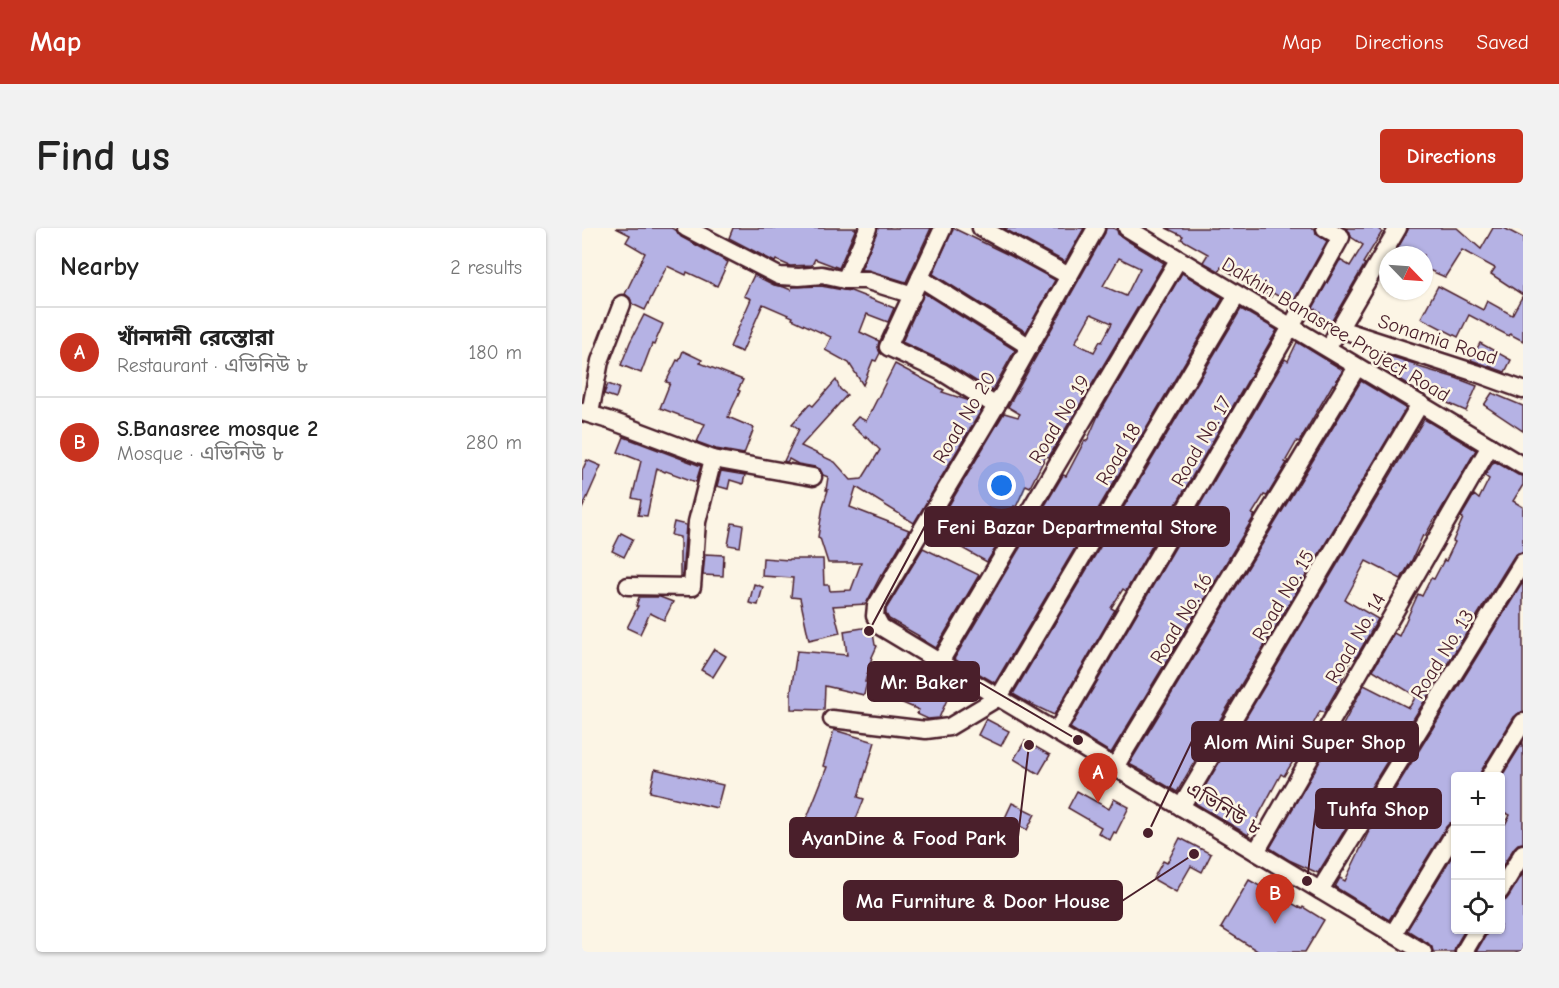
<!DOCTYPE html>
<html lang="en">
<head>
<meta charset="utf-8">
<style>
  body { margin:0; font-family:"Comic Neue","Noto Sans Bengali",sans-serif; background:#f2f2f2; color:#222 }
  .controls { position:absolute; right:18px; bottom:18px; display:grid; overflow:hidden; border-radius:6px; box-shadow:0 2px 4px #0004 }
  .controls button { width:54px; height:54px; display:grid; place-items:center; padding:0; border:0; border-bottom:2px solid #e0e0e0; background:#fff; color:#222; font:30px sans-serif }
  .compass { position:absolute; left:797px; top:18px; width:54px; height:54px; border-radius:50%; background:#fff; box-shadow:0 2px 4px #0004; rotate:115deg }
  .you { position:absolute; left:420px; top:258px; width:21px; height:21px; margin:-15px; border:4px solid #fff; border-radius:50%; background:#1a73e8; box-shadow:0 0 0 9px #1a73e833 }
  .badge { display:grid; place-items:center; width:39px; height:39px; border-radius:50%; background:#c8321e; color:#fff; font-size:20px; font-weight:700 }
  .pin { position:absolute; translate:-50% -50px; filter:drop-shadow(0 2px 3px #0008) }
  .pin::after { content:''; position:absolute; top:32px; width:21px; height:18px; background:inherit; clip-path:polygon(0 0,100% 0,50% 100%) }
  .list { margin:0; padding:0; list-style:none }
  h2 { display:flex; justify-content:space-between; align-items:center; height:78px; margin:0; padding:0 24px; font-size:26px }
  h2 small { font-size:20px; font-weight:400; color:#767676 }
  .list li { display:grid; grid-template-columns:39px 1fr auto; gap:18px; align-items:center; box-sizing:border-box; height:90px; padding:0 24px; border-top:2px solid #e0e0e0 }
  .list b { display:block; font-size:22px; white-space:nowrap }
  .list p { margin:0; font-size:20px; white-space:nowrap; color:#767676 }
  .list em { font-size:20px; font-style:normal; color:#767676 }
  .icon { flex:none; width:33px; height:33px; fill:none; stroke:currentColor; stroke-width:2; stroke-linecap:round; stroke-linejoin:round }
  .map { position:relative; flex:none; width:941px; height:724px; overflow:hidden; border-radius:6px }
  header { display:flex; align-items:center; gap:36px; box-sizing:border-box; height:84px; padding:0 30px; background:#c8321e; color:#fff }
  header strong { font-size:28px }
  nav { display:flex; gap:33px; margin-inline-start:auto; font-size:21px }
  .intro { display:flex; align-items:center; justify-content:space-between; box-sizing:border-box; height:144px; padding:0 36px }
  h1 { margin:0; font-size:42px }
  .button { padding:15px 27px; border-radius:6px; background:#c8321e; color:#fff; font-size:21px; font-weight:700 }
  main { display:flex; gap:36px; padding:0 36px }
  aside { flex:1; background:#fff; border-radius:6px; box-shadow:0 2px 4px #0004 }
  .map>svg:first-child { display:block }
  .building { fill:#b5b2e4; stroke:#4a1f2b; stroke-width:1.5; fill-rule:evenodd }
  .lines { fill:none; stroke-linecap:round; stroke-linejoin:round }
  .minor-casing { stroke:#4a1f2b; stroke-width:21 }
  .minor { stroke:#fcf5e5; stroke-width:16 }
  .labels { text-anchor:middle; stroke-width:5; stroke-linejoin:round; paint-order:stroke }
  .street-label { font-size:20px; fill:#4a1f2b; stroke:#fcf5e5 }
  .leader { fill:none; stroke:#4a1f2b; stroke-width:2 }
  .callout-dot { fill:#4a1f2b; stroke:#fcf5e5; stroke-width:2 }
  .callout { fill:#4a1f2b; stroke:#4a1f2b; stroke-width:2 }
  .callout-label { font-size:21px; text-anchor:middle; font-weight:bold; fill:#fff }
</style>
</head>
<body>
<header>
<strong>Map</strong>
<nav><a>Map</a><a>Directions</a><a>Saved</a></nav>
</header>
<div class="intro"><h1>Find us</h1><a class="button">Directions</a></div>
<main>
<aside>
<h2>Nearby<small>2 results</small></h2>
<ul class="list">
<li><span class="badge">A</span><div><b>খাঁনদানী রেস্তোরা</b><p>Restaurant · এভিনিউ ৮</p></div><em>180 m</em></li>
<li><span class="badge">B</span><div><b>S.Banasree mosque 2</b><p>Mosque · এভিনিউ ৮</p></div><em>280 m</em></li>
</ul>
</aside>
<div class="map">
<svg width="941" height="724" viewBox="0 0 941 724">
  <rect width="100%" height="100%" fill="#fcf5e5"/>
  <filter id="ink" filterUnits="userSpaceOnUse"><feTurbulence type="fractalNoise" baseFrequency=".0167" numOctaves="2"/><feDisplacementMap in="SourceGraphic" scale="12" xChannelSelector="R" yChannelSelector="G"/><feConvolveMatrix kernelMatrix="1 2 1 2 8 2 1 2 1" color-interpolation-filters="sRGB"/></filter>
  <g filter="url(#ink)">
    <!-- building -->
    <g class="building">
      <path d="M34,0H89L94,2L99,9L146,34L135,58L105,44L104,47L85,38L63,82L50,76L48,70L43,66L63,25L44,14L48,7Z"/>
      <path d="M151,0H274L257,40L233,31L230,37L208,38L194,32L193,34L147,10Z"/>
      <path d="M296,0H349L324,54L286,42H279Z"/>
      <path d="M371,0L429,28L473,52L444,104L351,46Z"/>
      <path d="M421,0H502L483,34Z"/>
      <path d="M524,0H531L535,2L536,6L546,13L582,35L467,229L464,228L448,259L444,257L434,279L432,278L423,295L413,315L416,316L405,334L351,304L422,185L436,189L438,186L426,179L523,5ZM537,30L558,40L544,68L521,58ZM509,86L530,95L520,114L518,113L512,124L493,115Z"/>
      <path d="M584,0H733L734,6L745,13L710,76L691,65L689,69L639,39L637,43L621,34L626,26L599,11L601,8Z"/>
      <path d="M764,0H795L800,4L781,35L783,36L748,96L735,88L738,84L731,80L758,32L768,38L781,17L769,9L768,4Z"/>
      <path d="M827,0H875L899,21L911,0H922L941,10V67L909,46L913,40L880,22L863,49L842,40V27H812Z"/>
      <path d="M600,45L641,70L413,455L372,431L481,247L484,248L503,212L505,213L516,188Z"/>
      <path d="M172,47L192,57L202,59L209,62L210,59L239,58L261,62L269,63L312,80L306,94L285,86L278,104L297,113L296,119L298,125L294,133L291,132L281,157L267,135L243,122L249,109L210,91L211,89L181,76L160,124L148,119L169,71L162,68Z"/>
      <path d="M856,58L901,82L905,73L930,87L941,67V113L928,106L927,108L887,87L876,109L839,90Z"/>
      <path d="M342,65L433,122L410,163L365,135L320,114Z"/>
      <path d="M659,81L695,102L544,363L541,361L529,380L533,382L472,487L445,474L431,466Z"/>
      <path d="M62,87L81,96L72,117L70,116L59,145L39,137L48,114Z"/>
      <path d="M715,114L761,142L752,157L751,156L717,214L715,213L703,234L705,235L685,268L682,267L670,286L673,287L529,525L488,500L703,131L706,133Z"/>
      <path d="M898,115L929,132L923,144L889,132Z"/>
      <path d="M101,123L120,132L118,135L161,152L156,162L158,163L146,189L172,200L162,226L134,221L115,214L123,196L97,188V187L78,180L88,155L84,154L95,132L97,133Z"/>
      <path d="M804,127L833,136V138L874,150L895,158L884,183L861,173L865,164L828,154L827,157L808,146L810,143L799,138Z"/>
      <path d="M313,136L362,162L360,164L385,172L400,181L332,295L274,259L268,279L327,302L300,348L299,347L284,376L251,378L258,405L227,412L218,370L209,369L211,350L180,348L181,330L207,332L208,331H241L242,357H247L248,363L269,362L279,335H246L238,310L236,309L241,278L246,262H244L246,249L241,247L238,241L233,239L216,236L207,231L205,234L202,233L217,201L210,196L228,176L231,178L254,152L258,161L265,167L219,218L253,234L269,252L280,251L298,222L284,208V210L269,197L276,189L284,193Z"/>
      <path d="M779,153L824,180L626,512H625L595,564L573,551L574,550L547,536Z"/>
      <path d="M26,156L37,160L34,170L22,166Z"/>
      <path d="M910,165L941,178V203L902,177Z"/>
      <path d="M842,191L894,222L854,290H853L843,308L841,307L830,332L819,351L784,333L763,372L796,391L773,431L770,430L761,447H762L757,458L746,477L742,485L738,483L725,508L726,509L702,548L699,546L666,607L613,575Z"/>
      <path d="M42,209L119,238L114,254L84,243L83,244L75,240L65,288L56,287L59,272L50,270L59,233L36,224Z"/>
      <path d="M5,232L19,238L0,281V243Z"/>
      <path d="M912,233L936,247L941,248V257L931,273L941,279V324L936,325L932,328L736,645L707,632L688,620L741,528L743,529L751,512H753L782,457L827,480L834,468L791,442L812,405L817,408L836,366L840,368L849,350L852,351L862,332L864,333L873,314L871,313L881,290L879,289L892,267L897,271L907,251L903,248Z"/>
      <path d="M139,243L163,247L161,256L148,252L146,261L135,258Z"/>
      <path d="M92,294L104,297L100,348H98V309L89,307Z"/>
      <path d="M150,295L161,297L158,319L146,317Z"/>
      <path d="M39,305L51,311L42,329L30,323Z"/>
      <path d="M341,320L397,347L354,420L336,409L337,408L307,391L304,386V381Z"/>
      <path d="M123,326L142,327L141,348L121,347Z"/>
      <path d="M941,354V484L937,485L932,489L899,543L898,549H873V594L868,595L864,599L807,692L753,659L758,650L763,653L786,605Z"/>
      <path d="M172,356L181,359L176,377L167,375Z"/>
      <path d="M57,369H78L91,374L82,392L68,385L58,406L45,400L56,378H54Z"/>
      <path d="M287,399L291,405L293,417L295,418L290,429L283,454H285L282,467L243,458L242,482L209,481V463L215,423L265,427L262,403Z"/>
      <path d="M132,421L144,428L131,449L119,442Z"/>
      <path d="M321,442L341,451L339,455L367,467L357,490L346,491L335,486L337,482L309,470Z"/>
      <path d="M404,491L427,503L419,518L396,507Z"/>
      <path d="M252,502L293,514L276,569L282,571L260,626L217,610L245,539L241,538Z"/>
      <path d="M443,513L468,527L457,546L432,531Z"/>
      <path d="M941,514V615L936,616L932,620L918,642V606L928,587L918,582V551Z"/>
      <path d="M73,541L141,557L135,580L68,564Z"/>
      <path d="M495,563L527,581L532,571L547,579L534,605L532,604L528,612L516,605L519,599L486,580Z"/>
      <path d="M430,575L453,586L445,602L423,590Z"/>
      <path d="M598,610L629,626L620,644L609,638L594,664L571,651L581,633L585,635Z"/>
      <path d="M873,623V702H883L873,719L872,724H851L850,719L846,715L825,702Z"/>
      <path d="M941,645V724H894L904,707L905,702H918V673L924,672L927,668Z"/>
      <path d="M667,652L697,669V668L720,681L721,679L742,692L723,724H677L639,700Z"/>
    </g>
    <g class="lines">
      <defs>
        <g id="minor">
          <path d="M104,0L197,48L217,49L240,47L263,52L286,0"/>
          <path d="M361,0L306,119L360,144L414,178"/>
          <path d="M399,0L487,48"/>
          <path d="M514,0L414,178L294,378L293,388L299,399L841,724"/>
          <path d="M545,0L941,238"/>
          <path d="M338,50L448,119"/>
          <path d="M263,52H283L331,67"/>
          <path d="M758,101L894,145L941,162"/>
          <path d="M752,110L816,0"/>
          <path d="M0,184L30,193L131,231L231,249"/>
          <path d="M8,185L18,133L40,76"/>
          <path d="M46,358L110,359L115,294L131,231"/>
          <path d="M358,434L596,32"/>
          <path d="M250,491L344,502L367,499L417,469L655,67"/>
          <path d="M474,504L709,99L759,9L743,0"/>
          <path d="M533,539L775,139"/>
          <path d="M908,548L941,494"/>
          <path d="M599,579L838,176"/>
          <path d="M674,624L908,218"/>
          <path d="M738,662L941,334"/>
          <path d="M918,663L941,625"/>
          <path d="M811,706L873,604"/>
          <path d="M882,724L895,702"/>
        </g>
      </defs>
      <!-- minor casing -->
      <use href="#minor" class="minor-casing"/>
      <!-- minor -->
      <use href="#minor" class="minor"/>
    </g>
  </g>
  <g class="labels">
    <!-- street labels -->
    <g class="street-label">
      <text transform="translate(754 101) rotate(31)" y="7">Dakhin Banasree Project Road</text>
      <text transform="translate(856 111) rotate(18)" y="7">Sonamia Road</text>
      <text transform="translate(382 189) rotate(-59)" y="7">Road No 20</text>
      <text transform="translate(477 191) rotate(-59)" y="7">Road No 19</text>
      <text transform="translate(619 213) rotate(-60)" y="7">Road No. 17</text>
      <text transform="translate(536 226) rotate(-59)" y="7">Road 18</text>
      <text transform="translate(701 367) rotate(-59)" y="7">Road No. 15</text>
      <text transform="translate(599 390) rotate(-59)" y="7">Road No. 16</text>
      <text transform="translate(773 410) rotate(-60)" y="7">Road No. 14</text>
      <text transform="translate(860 426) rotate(-58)" y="7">Road No. 13</text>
      <text transform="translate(642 580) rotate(31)" y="7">এভিনিউ ৮</text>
    </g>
  </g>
  <!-- callouts -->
  <path class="leader" d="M287 403L343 298M496 512L397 454M566 605L610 513M725 653L734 580M447 517L436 609M612 626L540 673"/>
  <g class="callout-dot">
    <circle cx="287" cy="403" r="6"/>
    <circle cx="496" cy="512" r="6"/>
    <circle cx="566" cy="605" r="6"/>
    <circle cx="725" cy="653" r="6"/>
    <circle cx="447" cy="517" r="6"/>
    <circle cx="612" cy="626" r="6"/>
  </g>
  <g class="callout">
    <rect x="343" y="279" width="304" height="39" rx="6"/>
    <rect x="286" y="434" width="111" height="39" rx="6"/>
    <rect x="610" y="494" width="226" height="39" rx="6"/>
    <rect x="734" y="561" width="125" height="39" rx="6"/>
    <rect x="208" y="590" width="228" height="39" rx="6"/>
    <rect x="262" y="653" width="278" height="39" rx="6"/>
  </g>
  <g class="callout-label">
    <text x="495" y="306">Feni Bazar Departmental Store</text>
    <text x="342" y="461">Mr. Baker</text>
    <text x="723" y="521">Alom Mini Super Shop</text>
    <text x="796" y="588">Tuhfa Shop</text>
    <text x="322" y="617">AyanDine &amp; Food Park</text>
    <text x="401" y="680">Ma Furniture &amp; Door House</text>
  </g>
</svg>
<div class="controls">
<button>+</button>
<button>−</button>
<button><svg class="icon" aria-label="locate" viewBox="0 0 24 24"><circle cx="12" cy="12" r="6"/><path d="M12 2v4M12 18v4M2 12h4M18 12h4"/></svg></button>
</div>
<svg class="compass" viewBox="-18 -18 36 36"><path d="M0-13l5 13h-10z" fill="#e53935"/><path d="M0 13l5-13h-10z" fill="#767676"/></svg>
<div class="you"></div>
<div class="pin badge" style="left:516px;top:575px">A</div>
<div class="pin badge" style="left:693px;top:696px">B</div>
</div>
</main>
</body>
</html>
